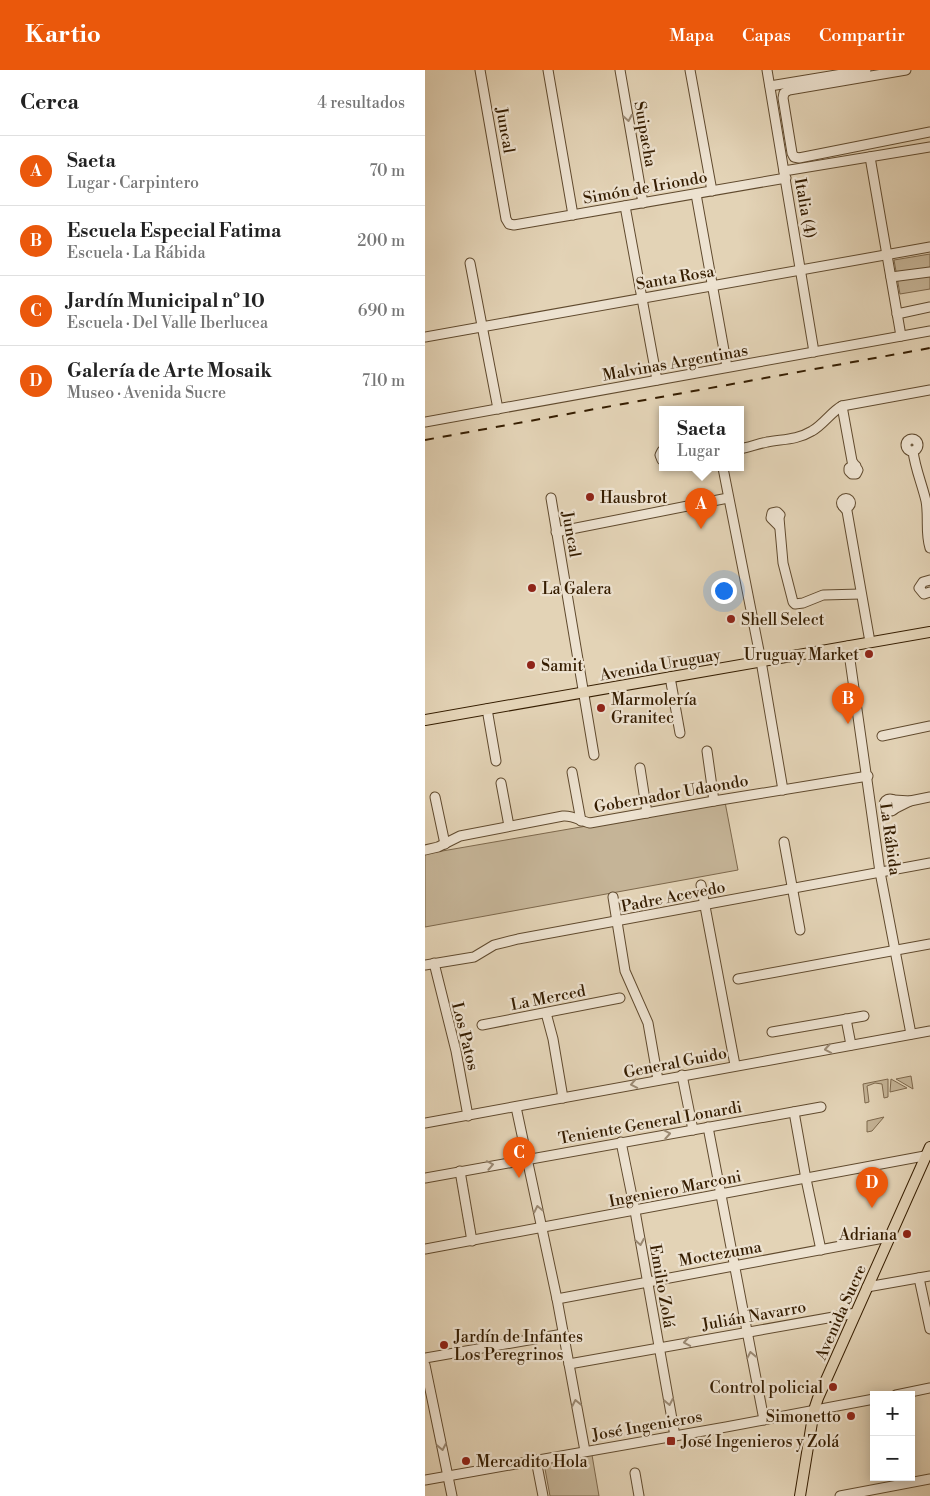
<!DOCTYPE html>
<html lang="es">
<head>
<meta charset="utf-8">
<style>
  body { margin:0; font-family:"Libre Bodoni",serif; background:#f6f6f6; color:#222 }
  .controls { position:absolute; right:15px; bottom:15px; display:grid; overflow:hidden; border-radius:0px; box-shadow:0 2px 12px #0003 }
  .controls button { width:45px; height:45px; display:grid; place-items:center; padding:0; border:0; border-bottom:1px solid #e0e0e0; background:#fff; color:#222; font:25px sans-serif }
  .you { position:absolute; left:298px; top:520px; width:18px; height:18px; margin:-12px; border:4px solid #fff; border-radius:50%; background:#1a73e8; box-shadow:0 0 0 8px #1a73e833 }
  .badge { display:grid; place-items:center; width:32px; height:32px; border-radius:50%; background:#ea580c; color:#fff; font-size:16px; font-weight:700 }
  .pin { position:absolute; translate:-50% -41px; filter:drop-shadow(0 1px 2px #0008) }
  .pin::after { content:''; position:absolute; top:26px; width:18px; height:15px; background:inherit; clip-path:polygon(0 0,100% 0,50% 100%) }
  .popup { position:absolute; left:234px; top:336px; width:85px; height:65px; box-sizing:border-box; display:grid; place-content:center; border-radius:0px; background:#fff; filter:drop-shadow(0 1px 4px #0005); font-size:16px; white-space:nowrap; color:#767676 }
  .popup b { font-size:19px; color:#222 }
  .popup::after { content:''; position:absolute; left:50%; top:100%; margin-left:-10px; border:10px solid transparent; border-top-color:#fff }
  .list { margin:0; padding:0; list-style:none }
  h2 { display:flex; justify-content:space-between; align-items:center; height:65px; margin:0; padding:0 20px; font-size:21px }
  h2 small { font-size:16px; font-weight:400; color:#767676 }
  .list li { display:grid; grid-template-columns:32px 1fr auto; gap:15px; align-items:center; box-sizing:border-box; height:70px; padding:0 20px; border-top:1px solid #e0e0e0 }
  .list b { display:block; font-size:19px; white-space:nowrap }
  .list p { margin:0; font-size:16px; white-space:nowrap; color:#767676 }
  .list em { font-size:16px; font-style:normal; color:#767676 }
  .map { position:relative; flex:none; width:505px; height:1426px; overflow:hidden }
  header { display:flex; align-items:center; gap:30px; box-sizing:border-box; height:70px; padding:0 25px; background:#ea580c; color:#fff }
  header strong { font-size:24px }
  nav { display:flex; gap:28px; margin-inline-start:auto; font-size:18px }
  main { display:flex }
  aside { flex:1; background:#fff }
  .map>svg:first-child { display:block }
  .green { fill:#c5b497; stroke:#7d684c }
  .lines { fill:none; stroke-linecap:round; stroke-linejoin:round }
  .minor-casing { stroke:#604a2e; stroke-width:11 }
  .major-casing { stroke:#351d01; stroke-width:12 }
  .minor { stroke:#ede2d0; stroke-width:9 }
  .major { stroke:#e3d3b6; stroke-width:10 }
  .rail { stroke:#351d01; stroke-width:2; stroke-dasharray:9 9; stroke-linecap:butt }
  .oneway { stroke:#9a8973 }
  .poi-dot { fill:#8f2418; stroke:#ede2d0; stroke-width:2 }
  .labels { text-anchor:middle; stroke-width:4.5; stroke-linejoin:round; paint-order:stroke }
  .street-label { font-size:16px; fill:#351d01; stroke:#ede2d0 }
  .poi-label { font-size:16px; fill:#351d01; stroke:#ede2d0; text-anchor:start }
</style>
</head>
<body>
<header>
<strong>Kartio</strong>
<nav><a>Mapa</a><a>Capas</a><a>Compartir</a></nav>
</header>
<main>
<aside>
<h2>Cerca<small>4 resultados</small></h2>
<ul class="list">
<li><span class="badge">A</span><div><b>Saeta</b><p>Lugar · Carpintero</p></div><em>70 m</em></li>
<li><span class="badge">B</span><div><b>Escuela Especial Fatima</b><p>Escuela · La Rábida</p></div><em>200 m</em></li>
<li><span class="badge">C</span><div><b>Jardín Municipal nº 10</b><p>Escuela · Del Valle Iberlucea</p></div><em>690 m</em></li>
<li><span class="badge">D</span><div><b>Galería de Arte Mosaik</b><p>Museo · Avenida Sucre</p></div><em>710 m</em></li>
</ul>
</aside>
<div class="map">
<svg width="505" height="1426" viewBox="0 0 505 1426">
  <rect width="100%" height="100%" fill="#e3d3b6"/>
  <filter id="stains"><feTurbulence type="fractalNoise" baseFrequency=".004" numOctaves="4"/><feColorMatrix values="0 0 0 0 .2 0 0 0 0 .09 0 0 0 0 .02 0 0 0 .5 -.17"/></filter>
  <radialGradient id="worn" r=".72"><stop offset=".6" stop-color="#630" stop-opacity="0"/><stop offset="1" stop-color="#630" stop-opacity=".3"/></radialGradient>
  <!-- green -->
  <g class="green">
    <path d="M505,184V219L475,224L469,190Z"/>
    <path d="M300,732L313,800L0,857V784Z"/>
    <path d="M486,1006L488,1019L471,1009Z"/>
    <path d="M463,1009V1027L459,1028L457,1014L450,1013L442,1016L444,1032L440,1033L438,1014Z"/>
    <path d="M466,1009L482,1018L465,1022Z"/>
    <path d="M459,1047L447,1061L442,1062V1051Z"/>
    <path d="M167,1385L174,1426H125L120,1399L122,1394Z"/>
  </g>
  <g class="lines">
    <defs>
      <g id="minor">
        <path d="M55,0L81,149L84,154L89,155L361,108"/>
        <path d="M123,0L148,145"/>
        <path d="M195,0L218,133"/>
        <path d="M265,0L287,121"/>
        <path d="M342,0L389,282"/>
        <path d="M481,0L364,20L359,23L358,28L367,83L369,87L374,88L505,62"/>
        <path d="M345,16L441,0"/>
        <path d="M445,87L476,266"/>
        <path d="M359,101L505,77"/>
        <path d="M271,124L302,297"/>
        <path d="M200,136L232,310"/>
        <path d="M45,193L73,339"/>
        <path d="M466,207L505,202"/>
        <path d="M472,244L505,237"/>
        <path d="M0,267L505,177"/>
        <path d="M417,336L427,391L433,400L431,404H427L424,401V398L428,395L431,396"/>
        <path d="M0,352L505,261"/>
        <circle cx="487" cy="375" r="6"/>
        <path d="M315,379C324,377 333,374 342,372C358,369 372,370 387,361C398,355 407,341 417,336L505,320"/>
        <path d="M237,381L235,385L237,390"/>
        <path d="M488,381C490,398 497,414 501,431C504,447 500,462 505,478"/>
        <path d="M298,398L336,591L358,720"/>
        <path d="M126,428L169,685"/>
        <circle cx="421" cy="433" r="4.5"/>
        <path d="M418,436L422,441L445,572"/>
        <path d="M354,448L358,493L368,532L370,534L378,533L398,525L436,524"/>
        <path d="M352,450L355,445L352,442L347,443L346,448L354,456"/>
        <path d="M131,462L303,428"/>
        <path d="M505,510L498,512L494,518L499,524L505,522"/>
        <path d="M423,576L455,802L486,964"/>
        <path d="M245,607L255,663"/>
        <path d="M62,639L71,691"/>
        <path d="M457,666L505,656"/>
        <path d="M282,681L289,731"/>
        <path d="M215,698L222,743"/>
        <path d="M147,702L156,751"/>
        <path d="M76,713L84,756"/>
        <path d="M10,727L20,774"/>
        <circle cx="465" cy="735" r="6"/>
        <path d="M469,730L485,731L471,738"/>
        <path d="M485,731L505,727"/>
        <path d="M359,772L375,860"/>
        <path d="M0,780L13,777L35,766L138,746C148,745 155,751 165,753L289,731L443,706"/>
        <path d="M276,815L310,995"/>
        <path d="M188,827L200,901L223,953L233,1010"/>
        <path d="M9,893L31,981L43,1046"/>
        <path d="M0,895L49,887L69,875L93,869L505,793"/>
        <path d="M313,909L505,874"/>
        <path d="M121,943L128,969L138,1028"/>
        <path d="M421,949L426,975"/>
        <path d="M57,955L195,928"/>
        <path d="M347,962L439,946"/>
        <path d="M257,1005L268,1060"/>
        <path d="M91,1037L132,1229L160,1381"/>
        <path d="M369,1042L381,1109L396,1180"/>
        <path d="M0,1053L505,961"/>
        <path d="M283,1057L339,1350"/>
        <path d="M196,1072L210,1141L250,1366"/>
        <path d="M35,1101L47,1171"/>
        <path d="M0,1108L396,1037"/>
        <path d="M0,1179L505,1085"/>
        <path d="M494,1208L505,1259"/>
        <path d="M442,1217L505,1206"/>
        <path d="M132,1229L464,1167"/>
        <path d="M0,1288L138,1264"/>
        <path d="M144,1294L431,1243"/>
        <path d="M0,1295L27,1426"/>
        <path d="M471,1325L505,1318"/>
        <path d="M111,1390L118,1426"/>
        <path d="M210,1403L214,1426"/>
        <path d="M0,1410L301,1357L449,1329"/>
        <path d="M415,1426L505,1409"/>
      </g>
      <g id="major">
        <path d="M0,650L505,562"/>
        <path d="M375,1426L389,1340L393,1328L505,1077"/>
      </g>
    </defs>
    <!-- minor casing -->
    <use href="#minor" class="minor-casing"/>
    <!-- major casing -->
    <use href="#major" class="major-casing"/>
    <!-- minor -->
    <use href="#minor" class="minor"/>
    <!-- major -->
    <use href="#major" class="major"/>
    <!-- rail -->
    <path class="rail" d="M0,370L505,278"/>
  </g>
  <!-- one-way arrows -->
  <defs><path id="oneway-chevron" d="M-2-3.5L2.5 0L-2 3.5" fill="none" stroke-width="1.6" stroke-linecap="round" stroke-linejoin="round" transform="scale(1.25)"/></defs>
  <g class="oneway">
    <use href="#oneway-chevron" transform="translate(203 48) rotate(80)"/>
    <use href="#oneway-chevron" transform="translate(403 979) rotate(170)"/>
    <use href="#oneway-chevron" transform="translate(209 1014) rotate(169)"/>
    <use href="#oneway-chevron" transform="translate(242 1064) rotate(-10)"/>
    <use href="#oneway-chevron" transform="translate(65 1095) rotate(-11)"/>
    <use href="#oneway-chevron" transform="translate(113 1139) rotate(-102)"/>
    <use href="#oneway-chevron" transform="translate(215 1172) rotate(80)"/>
    <use href="#oneway-chevron" transform="translate(262 1272) rotate(170)"/>
    <use href="#oneway-chevron" transform="translate(326 1285) rotate(-101)"/>
    <use href="#oneway-chevron" transform="translate(244 1332) rotate(79)"/>
    <use href="#oneway-chevron" transform="translate(151 1333) rotate(-101)"/>
    <use href="#oneway-chevron" transform="translate(17 1377) rotate(79)"/>
  </g>
  <!-- markers -->
  <g class="poi-dot">
    <circle cx="165" cy="427" r="5"/>
    <circle cx="107" cy="518" r="5"/>
    <circle cx="306" cy="549" r="5"/>
    <circle cx="444" cy="584" r="5"/>
    <circle cx="106" cy="595" r="5"/>
    <circle cx="176" cy="638" r="5"/>
    <circle cx="482" cy="1164" r="5"/>
    <circle cx="19" cy="1275" r="5"/>
    <circle cx="408" cy="1317" r="5"/>
    <circle cx="426" cy="1346" r="5"/>
    <rect x="241" y="1366" width="10" height="10" rx="2.5"/>
    <circle cx="41" cy="1391" r="5"/>
  </g>
  <g class="labels">
    <!-- street labels -->
    <g class="street-label">
      <text transform="translate(81 60) rotate(80)" y="6">Juncal</text>
      <text transform="translate(221 64) rotate(80)" y="6">Suipacha</text>
      <text transform="translate(220 117) rotate(-10)" y="6">Simón de Iriondo</text>
      <text transform="translate(381 138) rotate(80)" y="6">Italia (4)</text>
      <text transform="translate(250 207) rotate(-10)" y="6">Santa Rosa</text>
      <text transform="translate(250 292) rotate(-10)" y="6">Malvinas Argentinas</text>
      <text transform="translate(147 464) rotate(80)" y="6">Juncal</text>
      <text transform="translate(235 594) rotate(-10)" y="6">Avenida Uruguay</text>
      <text transform="translate(246 723) rotate(-10)" y="6">Gobernador Udaondo</text>
      <text transform="translate(466 769) rotate(82)" y="6">La Rábida</text>
      <text transform="translate(248 826) rotate(-11)" y="6">Padre Acevedo</text>
      <text transform="translate(123 927) rotate(-11)" y="6">La Merced</text>
      <text transform="translate(41 966) rotate(76)" y="6">Los Patos</text>
      <text transform="translate(250 992) rotate(-11)" y="6">General Guido</text>
      <text transform="translate(225 1052) rotate(-10)" y="6">Teniente General Lonardi</text>
      <text transform="translate(250 1118) rotate(-11)" y="6">Ingeniero Marconi</text>
      <text transform="translate(295 1183) rotate(-10)" y="6">Moctezuma</text>
      <text transform="translate(238 1216) rotate(80)" y="6">Emilio Zolá</text>
      <text transform="translate(415 1242) rotate(-66)" y="6">Avenida Sucre</text>
      <text transform="translate(329 1245) rotate(-10)" y="6">Julián Navarro</text>
      <text transform="translate(222 1355) rotate(-10)" y="6">José Ingenieros</text>
    </g>
    <!-- poi labels -->
    <g class="poi-label">
      <text x="175" y="433">Hausbrot</text>
      <text x="117" y="524">La Galera</text>
      <text x="316" y="555">Shell Select</text>
      <text x="434" y="590" text-anchor="end">Uruguay Market</text>
      <text x="116" y="601">Samit</text>
      <text x="186" y="635">Marmolería<tspan x="186" dy="18">Granitec</tspan></text>
      <text x="472" y="1170" text-anchor="end">Adriana</text>
      <text x="29" y="1272">Jardín de Infantes<tspan x="29" dy="18">Los Peregrinos</tspan></text>
      <text x="398" y="1323" text-anchor="end">Control policial</text>
      <text x="416" y="1352" text-anchor="end">Simonetto</text>
      <text x="256" y="1377">José Ingenieros y Zolá</text>
      <text x="51" y="1397">Mercadito Hola</text>
    </g>
  </g>
  <rect width="100%" height="100%" filter="url(#stains)"/>
  <rect width="100%" height="100%" fill="url(#worn)"/>
</svg>
<div class="controls">
<button>+</button>
<button>−</button>
</div>
<div class="you"></div>
<div class="pin badge" style="left:276px;top:459px">A</div>
<div class="popup"><b>Saeta</b>Lugar</div>
<div class="pin badge" style="left:423px;top:654px">B</div>
<div class="pin badge" style="left:94px;top:1108px">C</div>
<div class="pin badge" style="left:447px;top:1138px">D</div>
</div>
</main>
</body>
</html>
